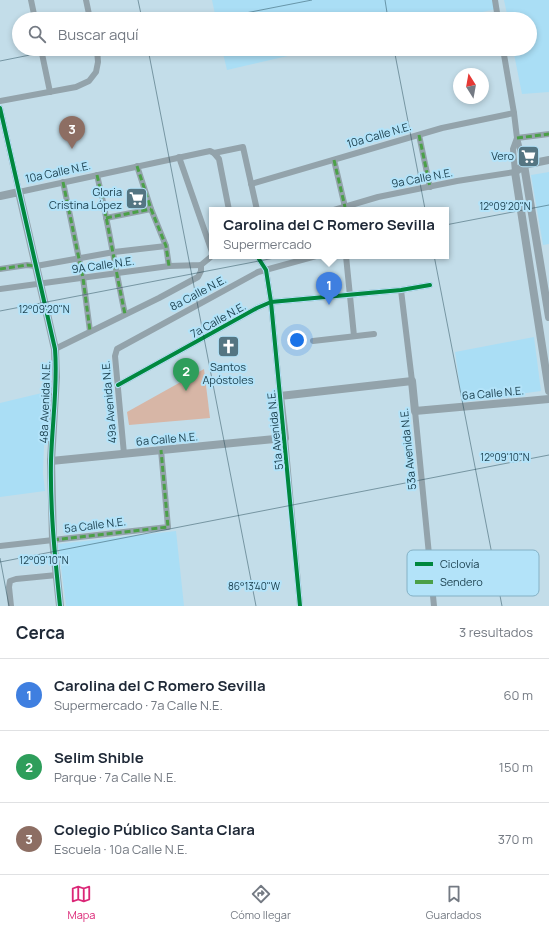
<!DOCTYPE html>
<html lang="es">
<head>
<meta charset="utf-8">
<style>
  body { margin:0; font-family:Manrope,sans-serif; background:#f6f6f7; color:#1f2937 }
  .compass { position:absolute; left:453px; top:68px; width:36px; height:36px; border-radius:50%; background:#fff; box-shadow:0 2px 6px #0003; rotate:349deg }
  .you { position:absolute; left:297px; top:340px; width:14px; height:14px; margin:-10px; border:3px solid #fff; border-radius:50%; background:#1a73e8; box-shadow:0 0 0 6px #1a73e833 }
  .badge { display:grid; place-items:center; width:26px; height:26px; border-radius:50%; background:#db2777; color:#fff; font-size:13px; font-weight:700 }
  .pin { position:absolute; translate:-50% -33px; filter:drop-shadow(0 1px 2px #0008) }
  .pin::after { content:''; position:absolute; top:21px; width:14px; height:12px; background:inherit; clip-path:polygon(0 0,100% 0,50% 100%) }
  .popup { position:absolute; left:209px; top:207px; width:240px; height:52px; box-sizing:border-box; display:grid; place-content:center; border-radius:0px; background:#fff; filter:drop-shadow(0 1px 3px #0005); font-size:13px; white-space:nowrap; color:#747a83 }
  .popup b { font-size:15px; color:#1f2937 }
  .popup::after { content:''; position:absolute; left:50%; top:100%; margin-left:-8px; border:8px solid transparent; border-top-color:#fff }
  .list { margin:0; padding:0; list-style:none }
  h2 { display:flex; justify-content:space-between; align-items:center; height:52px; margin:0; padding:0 16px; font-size:17px }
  h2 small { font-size:13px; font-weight:400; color:#747a83 }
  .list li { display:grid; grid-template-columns:26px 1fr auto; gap:12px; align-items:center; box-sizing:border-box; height:72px; padding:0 16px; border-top:1px solid #e0e1e3 }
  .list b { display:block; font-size:15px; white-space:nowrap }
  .list p { margin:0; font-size:13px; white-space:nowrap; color:#747a83 }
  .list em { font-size:13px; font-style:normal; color:#747a83 }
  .icon { flex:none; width:22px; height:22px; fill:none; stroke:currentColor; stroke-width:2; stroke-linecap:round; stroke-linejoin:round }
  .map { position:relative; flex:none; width:549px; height:606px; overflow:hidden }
  .search { position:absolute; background:#fff; box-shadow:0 2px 6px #0003; left:12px; right:12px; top:12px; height:44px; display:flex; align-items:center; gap:10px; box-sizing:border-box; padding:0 14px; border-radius:22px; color:#747a83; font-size:15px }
  .sheet { height:268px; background:#fff }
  nav { display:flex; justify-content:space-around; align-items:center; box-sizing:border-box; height:56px; border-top:1px solid #e0e1e3; background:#fff; font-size:11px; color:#747a83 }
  nav a { display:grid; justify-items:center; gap:2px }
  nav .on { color:#db2777 }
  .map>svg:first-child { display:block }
  .built { fill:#aadef5 }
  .green { fill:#d7b6a6 }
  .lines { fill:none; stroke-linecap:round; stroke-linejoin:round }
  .minor { stroke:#93a3ab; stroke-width:6 }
  .tertiary { stroke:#93a3ab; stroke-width:8 }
  .quiet { stroke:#4ba048; stroke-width:3; stroke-dasharray:6 3; stroke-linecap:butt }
  .cycleway-casing { stroke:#b3e3f9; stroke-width:6 }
  .cycleway { stroke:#00873e; stroke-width:4 }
  .ticks { fill:none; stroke:#183d4b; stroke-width:1; stroke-opacity:0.45 }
  .labels { text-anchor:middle; stroke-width:4; stroke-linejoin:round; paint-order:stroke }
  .street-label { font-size:11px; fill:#183d4b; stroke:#b3e3f9 }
  .poi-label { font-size:11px; fill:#183d4b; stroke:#b3e3f9; text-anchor:end }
  .key { fill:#b3e3f9; stroke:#84b1c5; stroke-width:1 }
  .key-label { font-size:11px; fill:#183d4b }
  .ticks-label { font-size:10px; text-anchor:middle; fill:#183d4b; stroke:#b3e3f9; stroke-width:4; stroke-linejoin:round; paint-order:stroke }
</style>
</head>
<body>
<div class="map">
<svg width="549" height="606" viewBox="0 0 549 606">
  <rect width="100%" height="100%" fill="#c3dde9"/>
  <!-- built -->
  <g class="built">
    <path d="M212,0H495L496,9L451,19H216Z"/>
    <path d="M504,0H549V92L522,94L513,49H530V19H508Z"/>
    <path d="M222,49H318L227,70Z"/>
    <path d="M549,172V244L543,245L531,175Z"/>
    <path d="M534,337L541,391L462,402L455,352Z"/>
    <path d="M46,392L43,473L45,491L0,497V403Z"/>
    <path d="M176,531L184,606H66L58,544Z"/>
  </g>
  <!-- green -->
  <path class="green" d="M204,369L210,418L129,425L127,412Z"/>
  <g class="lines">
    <!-- minor -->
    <g class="minor">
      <path d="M31,0L35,19"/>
      <path d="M86,0L90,19"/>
      <path d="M495,0L498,19"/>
      <path d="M41,49L50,92"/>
      <path d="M503,49L514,113L517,138L524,165"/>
      <path d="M0,101L76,87L89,81L96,72L98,62L97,49"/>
      <path d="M0,108L19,192L210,151L214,153L219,159L229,210"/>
      <path d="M419,135L430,187"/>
      <path d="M517,138L549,134"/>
      <path d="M214,153L243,147L257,210"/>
      <path d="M179,157L212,252"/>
      <path d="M334,160L345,207"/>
      <path d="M137,166L151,209L166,246L169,266"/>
      <path d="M97,175C108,221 115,268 125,314"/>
      <path d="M63,182L83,278L90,331"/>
      <path d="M251,184L442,128L514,113"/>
      <path d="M334,210L378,197L457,181L515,172L513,149L517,138"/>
      <path d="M106,218L151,209"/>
      <path d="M257,256L266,270L271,302L280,396"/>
      <path d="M346,256L354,336"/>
      <path d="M0,269L27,265L36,266L114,252L166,246"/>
      <path d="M0,289L169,266L201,265L212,256"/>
      <path d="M401,290L412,381"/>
      <path d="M313,341L374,334"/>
      <path d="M55,349L159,298L198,277L201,271V265"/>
      <path d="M118,385L257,308L271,302L401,290L430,285"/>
      <path d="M415,411L434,606"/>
      <path d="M285,438L300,606"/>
      <path d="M124,454L115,356L117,349L258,272L316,256"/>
      <path d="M0,546L168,527L161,450"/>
      <path d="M11,606L9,587L10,581L16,579L57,575"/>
    </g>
    <!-- tertiary -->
    <g class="tertiary">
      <path d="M549,160L524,165L515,172L549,391"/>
      <path d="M524,165L549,317"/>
      <path d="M0,196L19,192L55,349L56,377L51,461L53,540L60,606"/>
      <path d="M51,461L285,438L280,396L412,381L415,411L549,399"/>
    </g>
    <!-- quiet -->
    <g class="quiet">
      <path d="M419,135L430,187"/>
      <path d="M517,138L549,134"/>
      <path d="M334,160L345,207"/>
      <path d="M137,166L151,209L166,246L169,266"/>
      <path d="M97,175C108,221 115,268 125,314"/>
      <path d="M63,182L83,278L90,331"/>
      <path d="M106,218L151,209"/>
      <path d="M0,269L27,265L36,266"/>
      <path d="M53,540L168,527L161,450"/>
    </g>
    <defs>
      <g id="cycleway">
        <path d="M0,108L55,349C58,386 52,423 51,461C50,509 55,558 60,606"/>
        <path d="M257,256L266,270L271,302L300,606"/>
        <path d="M118,385L257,308L271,302L401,290L430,285"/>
      </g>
    </defs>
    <!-- cycleway casing -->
    <use href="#cycleway" class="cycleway-casing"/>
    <!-- cycleway -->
    <use href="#cycleway" class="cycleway"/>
  </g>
  <!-- ticks -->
  <path class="ticks" d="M138,0L142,19M385,0L388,19M215,19L312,0M148,49L256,606M394,49L502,606M0,61L60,49M0,311L549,205M0,558L9,606M0,562L549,455"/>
  <!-- icons -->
  <defs>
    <symbol id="supermarket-square" viewBox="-11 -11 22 22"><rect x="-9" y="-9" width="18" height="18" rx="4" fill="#547582" stroke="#b3e3f9"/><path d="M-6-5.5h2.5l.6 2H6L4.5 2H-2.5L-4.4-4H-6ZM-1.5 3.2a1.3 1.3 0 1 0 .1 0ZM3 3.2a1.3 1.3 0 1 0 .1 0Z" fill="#fff"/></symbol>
    <symbol id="church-square" viewBox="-11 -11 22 22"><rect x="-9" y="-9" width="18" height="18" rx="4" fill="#547582" stroke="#b3e3f9"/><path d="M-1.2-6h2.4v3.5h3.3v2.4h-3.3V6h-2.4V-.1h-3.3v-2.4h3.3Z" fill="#fff"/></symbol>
  </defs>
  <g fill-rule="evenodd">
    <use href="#supermarket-square" x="516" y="144" width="25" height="25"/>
    <use href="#supermarket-square" x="124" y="186" width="25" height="25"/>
    <use href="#church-square" x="216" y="334" width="25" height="25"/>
  </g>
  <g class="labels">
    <!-- street labels -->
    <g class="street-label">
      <text transform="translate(379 135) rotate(-16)" y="4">10a Calle N.E.</text>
      <text transform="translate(58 172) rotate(-12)" y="4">10a Calle N.E.</text>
      <text transform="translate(422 178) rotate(-11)" y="4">9a Calle N.E.</text>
      <text transform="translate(103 265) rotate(-8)" y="4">9A Calle N.E.</text>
      <text transform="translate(198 293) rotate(-28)" y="4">8a Calle N.E.</text>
      <text transform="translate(218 320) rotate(-29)" y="4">7a Calle N.E.</text>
      <text transform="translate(493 393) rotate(-5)" y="4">6a Calle N.E.</text>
      <text transform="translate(45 402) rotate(-88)" y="4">48a Avenida N.E.</text>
      <text transform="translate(109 402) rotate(-95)" y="4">49a Avenida N.E.</text>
      <text transform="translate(275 430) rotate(-96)" y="4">51a Avenida N.E.</text>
      <text transform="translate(167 439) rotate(-5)" y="4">6a Calle N.E.</text>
      <text transform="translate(408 449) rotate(-96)" y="4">53a Avenida N.E.</text>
      <text transform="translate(95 525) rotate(-7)" y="4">5a Calle N.E.</text>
    </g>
    <!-- poi labels -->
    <g class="poi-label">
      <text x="514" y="160">Vero</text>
      <text x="122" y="196">Gloria<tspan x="122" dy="13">Cristina López</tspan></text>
      <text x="228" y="371" text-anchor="middle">Santos<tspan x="228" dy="13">Apóstoles</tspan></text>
    </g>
  </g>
  <!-- legend -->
  <rect x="407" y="550" width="132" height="46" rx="6" class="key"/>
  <rect x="415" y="562" width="18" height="4" fill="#00873e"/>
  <rect x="415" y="580" width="18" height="4" fill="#4ba048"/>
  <g class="key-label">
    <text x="440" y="568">Ciclovía</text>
    <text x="440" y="586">Sendero</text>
  </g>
  <g class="ticks-label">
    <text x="505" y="210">12°09'20"N</text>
    <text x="44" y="313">12°09'20"N</text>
    <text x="505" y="461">12°09'10"N</text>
    <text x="44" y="564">12°09'10"N</text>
    <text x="254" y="590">86°13'40"W</text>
  </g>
</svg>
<svg class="compass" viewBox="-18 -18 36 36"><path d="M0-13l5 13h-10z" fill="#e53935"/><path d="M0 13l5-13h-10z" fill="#747a83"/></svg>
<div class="you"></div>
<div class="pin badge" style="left:329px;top:305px;background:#3f7fe0">1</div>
<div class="popup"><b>Carolina del C Romero Sevilla</b>Supermercado</div>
<div class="pin badge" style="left:186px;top:391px;background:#2e9e5b">2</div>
<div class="pin badge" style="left:72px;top:149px;background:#8d6e63">3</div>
<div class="search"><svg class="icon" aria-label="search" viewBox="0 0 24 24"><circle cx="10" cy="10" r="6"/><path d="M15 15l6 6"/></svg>Buscar aquí</div>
</div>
<section class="sheet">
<h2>Cerca<small>3 resultados</small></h2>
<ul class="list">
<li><span class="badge" style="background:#3f7fe0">1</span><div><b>Carolina del C Romero Sevilla</b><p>Supermercado · 7a Calle N.E.</p></div><em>60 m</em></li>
<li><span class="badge" style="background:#2e9e5b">2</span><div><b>Selim Shible</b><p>Parque · 7a Calle N.E.</p></div><em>150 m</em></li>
<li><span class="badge" style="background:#8d6e63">3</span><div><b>Colegio Público Santa Clara</b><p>Escuela · 10a Calle N.E.</p></div><em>370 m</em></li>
</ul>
</section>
<nav>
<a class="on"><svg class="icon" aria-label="map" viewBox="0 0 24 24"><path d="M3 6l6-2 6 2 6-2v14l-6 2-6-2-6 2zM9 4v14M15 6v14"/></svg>Mapa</a>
<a><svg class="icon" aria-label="directions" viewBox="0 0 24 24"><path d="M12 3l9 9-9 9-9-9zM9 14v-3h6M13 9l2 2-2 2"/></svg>Cómo llegar</a>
<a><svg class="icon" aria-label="saved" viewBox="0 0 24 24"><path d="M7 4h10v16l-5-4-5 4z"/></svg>Guardados</a>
</nav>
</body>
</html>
